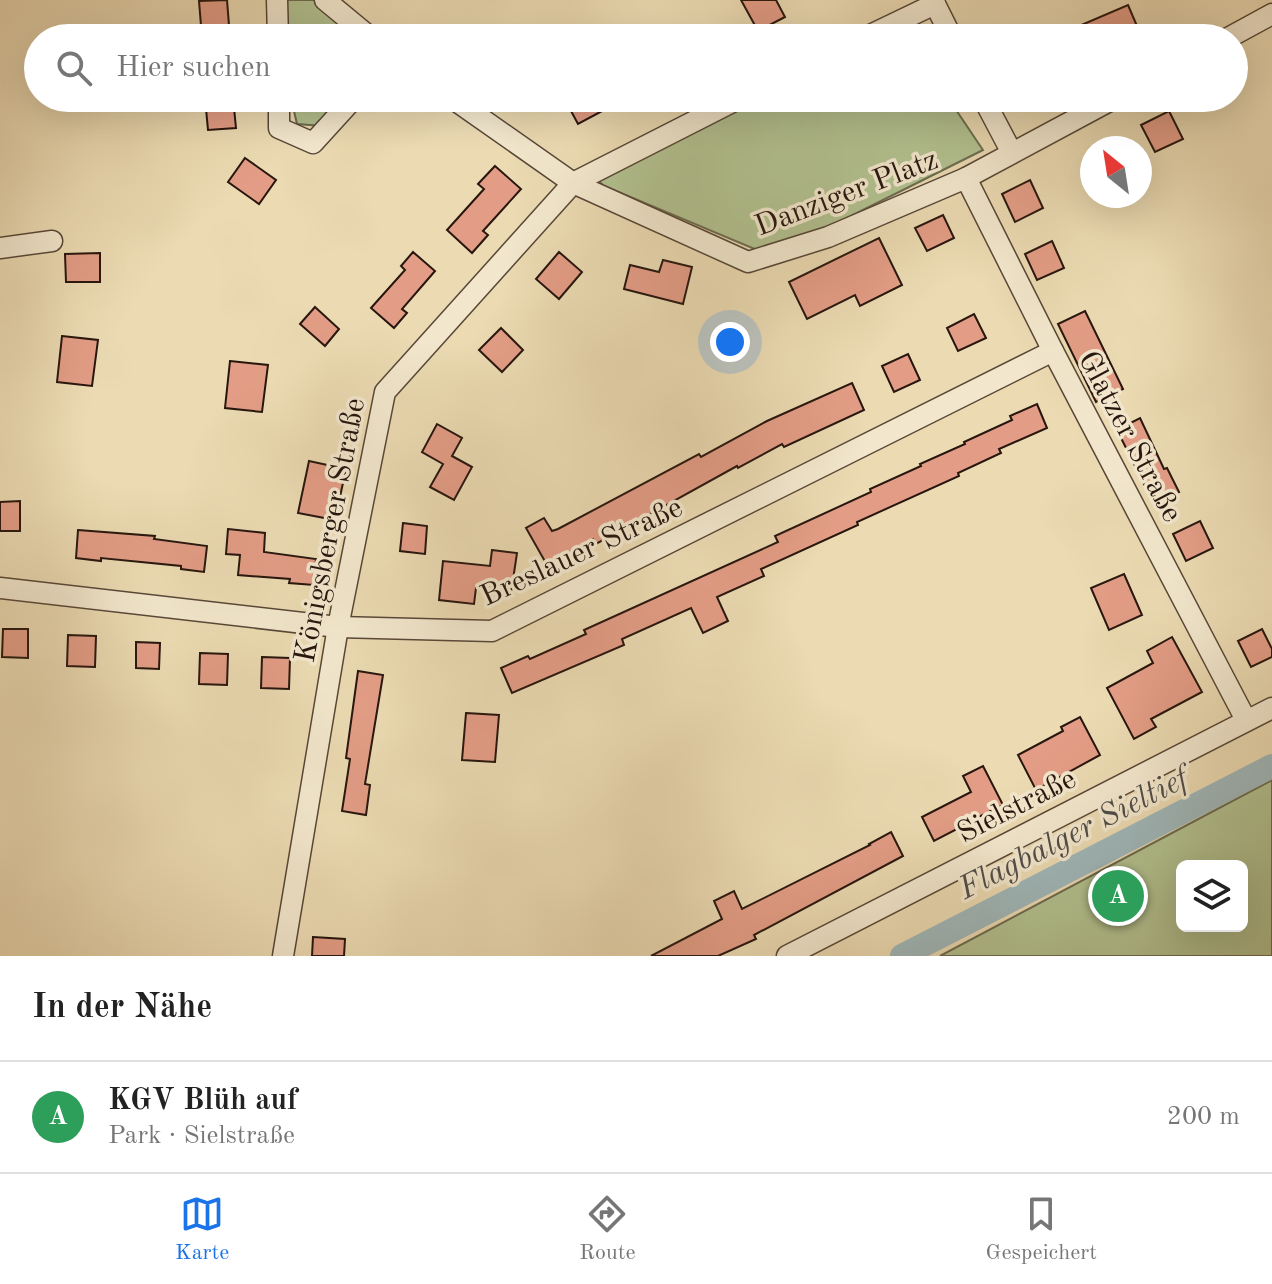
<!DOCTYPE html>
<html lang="de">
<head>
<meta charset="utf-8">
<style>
  body { margin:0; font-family:"Old Standard TT",serif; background:#f6f6f6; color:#222 }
  .controls { position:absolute; right:24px; bottom:24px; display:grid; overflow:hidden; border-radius:12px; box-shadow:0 8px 32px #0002 }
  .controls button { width:72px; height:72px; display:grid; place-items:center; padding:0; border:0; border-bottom:2px solid #e0e0e0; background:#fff; color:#222; font:40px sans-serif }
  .compass { position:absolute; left:1080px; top:136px; width:72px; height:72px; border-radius:50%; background:#fff; box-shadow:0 8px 32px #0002; rotate:330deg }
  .you { position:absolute; left:730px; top:342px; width:28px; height:28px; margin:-20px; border:6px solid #fff; border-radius:50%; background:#1a73e8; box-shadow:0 0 0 12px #1a73e833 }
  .badge { display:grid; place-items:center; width:52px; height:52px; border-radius:50%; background:#1a73e8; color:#fff; font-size:26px; font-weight:700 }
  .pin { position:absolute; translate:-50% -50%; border:4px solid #fff; box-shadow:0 2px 8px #0006 }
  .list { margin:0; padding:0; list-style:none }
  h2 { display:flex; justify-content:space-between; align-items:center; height:104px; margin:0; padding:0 32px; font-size:34px }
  h2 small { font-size:26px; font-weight:400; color:#767676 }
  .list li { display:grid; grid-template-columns:52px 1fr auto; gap:24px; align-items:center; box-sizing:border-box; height:112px; padding:0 32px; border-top:2px solid #e0e0e0 }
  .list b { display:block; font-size:30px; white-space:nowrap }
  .list p { margin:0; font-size:26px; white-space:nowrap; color:#767676 }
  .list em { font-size:26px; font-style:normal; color:#767676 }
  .icon { flex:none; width:44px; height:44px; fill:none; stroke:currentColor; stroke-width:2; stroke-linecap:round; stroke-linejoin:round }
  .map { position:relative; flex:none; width:1272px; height:956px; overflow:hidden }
  .search { position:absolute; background:#fff; box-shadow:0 8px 32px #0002; left:24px; right:24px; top:24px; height:88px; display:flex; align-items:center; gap:20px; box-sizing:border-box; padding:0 28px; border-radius:44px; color:#767676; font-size:30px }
  .sheet { height:216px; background:#fff }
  nav { display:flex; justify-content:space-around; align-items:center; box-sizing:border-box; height:112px; border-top:2px solid #e0e0e0; background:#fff; font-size:22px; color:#767676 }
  nav a { display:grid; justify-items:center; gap:4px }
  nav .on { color:#1a73e8 }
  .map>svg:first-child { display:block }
  .green { fill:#b2c190; stroke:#6c6c4f; stroke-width:2; fill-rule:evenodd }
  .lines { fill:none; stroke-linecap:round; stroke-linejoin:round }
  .canal { stroke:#9fb7b9; stroke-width:24 }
  .building { fill:#e39d86; stroke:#27160e; stroke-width:2 }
  .minor-casing { stroke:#584737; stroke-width:23 }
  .minor { stroke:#f2e7cd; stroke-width:20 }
  .labels { text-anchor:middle; stroke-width:7; stroke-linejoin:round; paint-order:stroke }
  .street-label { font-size:30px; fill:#27160e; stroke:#f2e7cd }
  .water-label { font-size:32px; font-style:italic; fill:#514e4a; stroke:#f2e7cd }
</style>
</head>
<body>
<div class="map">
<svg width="1272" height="956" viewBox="0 0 1272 956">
  <rect width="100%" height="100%" fill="#ebdab2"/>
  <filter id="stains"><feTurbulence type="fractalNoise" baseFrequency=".0025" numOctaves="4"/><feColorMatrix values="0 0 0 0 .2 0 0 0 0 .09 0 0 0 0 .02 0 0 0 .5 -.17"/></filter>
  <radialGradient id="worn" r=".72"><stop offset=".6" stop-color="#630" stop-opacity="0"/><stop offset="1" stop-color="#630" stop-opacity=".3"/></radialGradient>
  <!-- green -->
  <g class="green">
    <path d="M284,0H315L363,38H286Z"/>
    <path d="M291,98H349L323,126L297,124Z"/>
    <path d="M762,98H948L983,150L789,247L757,250L604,186L594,177Z"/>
    <path d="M1272,780V956H940ZM1182,866H1242V926H1182Z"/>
  </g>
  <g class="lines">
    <!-- canal -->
    <path class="canal" d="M902,956L1272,766"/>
  </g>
  <!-- building -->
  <g class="building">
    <path d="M227,0L230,38H202L199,1Z"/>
    <path d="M741,0H776L785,17L758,31Z"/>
    <path d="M1128,5L1140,33L1129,38H1051Z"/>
    <path d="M205,98H233L236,128L208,130Z"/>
    <path d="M564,98H597L604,110L578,124Z"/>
    <path d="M1169,111L1183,139L1155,152L1141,125Z"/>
    <path d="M245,158L276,180L259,204L228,182Z"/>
    <path d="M495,166L521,189L483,231L488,235L472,253L447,230L484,189L478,184Z"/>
    <path d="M1030,180L1043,208L1015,222L1002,194Z"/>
    <path d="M943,215L954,238L927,251L915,228Z"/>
    <path d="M879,238L902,285L860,306L855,295L807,319L789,282Z"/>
    <path d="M1052,241L1064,268L1037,280L1025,254Z"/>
    <path d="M413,252L435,271L402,309L407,313L394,328L371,308L405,270L401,266Z"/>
    <path d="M559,252L582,272L559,299L536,279Z"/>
    <path d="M100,253V282H66L65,254Z"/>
    <path d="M663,260L692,267L683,304L624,289L630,265L659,272Z"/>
    <path d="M315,307L339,329L325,346L300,324Z"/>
    <path d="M1085,311L1123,389L1096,402L1058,324Z"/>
    <path d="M974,314L986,338L958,351L947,328Z"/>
    <path d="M501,328L523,350L502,372L479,350Z"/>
    <path d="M62,336L98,340L92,386L57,382Z"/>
    <path d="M908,354L920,380L894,392L882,366Z"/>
    <path d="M230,361L268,365L262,412L225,408Z"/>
    <path d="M852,383L864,410L784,447L782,444L738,468L737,466L596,544L593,539L566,554L571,563L561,557L547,565L526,528L544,518L552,531L558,529L699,454L701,457L767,421Z"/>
    <path d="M1037,404L1047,428L999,449L1001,453L958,473L959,476L857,522L858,525L761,569L764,576L717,597L728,621L703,633L691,608L622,639L624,645L512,693L501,668L528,656L530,659L586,634L584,630L778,542L775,536L871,492L870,489L921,466L920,464L965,444L964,442L1012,420L1010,416Z"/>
    <path d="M1140,418L1164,469L1167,468L1179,492L1154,504L1117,430Z"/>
    <path d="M437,424L462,438L452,456L472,467L454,500L430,487L443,464L422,452Z"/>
    <path d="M309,461L346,469L335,520L298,513Z"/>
    <path d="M20,501V531H0V502Z"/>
    <path d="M1200,521L1213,548L1186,561L1173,534Z"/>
    <path d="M403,523L427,526L425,554L400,551Z"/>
    <path d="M228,529L265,533L264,552L316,559L314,585L289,583L290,579L238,575L240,555L226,554Z"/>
    <path d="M78,530L155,536L154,539L207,546L204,572L181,569V566L101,558V561L76,558Z"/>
    <path d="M492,550L517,553L511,593L476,588L474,604L439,600L443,561L490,566Z"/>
    <path d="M1124,574L1142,615L1109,630L1091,588Z"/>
    <path d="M3,629H28V658L2,657Z"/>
    <path d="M1262,629L1272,649V657L1251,667L1238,641Z"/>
    <path d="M68,635L96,636L95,667L67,666Z"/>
    <path d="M1172,637L1202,692L1151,719L1156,727L1134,739L1107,688L1153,663L1147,651Z"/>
    <path d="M136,642L160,643L159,669L136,668Z"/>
    <path d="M200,653L228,654L227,685L199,684Z"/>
    <path d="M262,657L290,658L289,689L261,688Z"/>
    <path d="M358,671L383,675L365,784L370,785L366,815L342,811L350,759L346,758Z"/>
    <path d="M466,713L499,715L495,762L462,760Z"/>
    <path d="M1080,717L1100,755L1036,790L1018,755L1063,731L1061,727Z"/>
    <path d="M983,766L1003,805L956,828L957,829L934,841L922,817L971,792L963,776Z"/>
    <path d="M891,832L903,856L754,935L756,939L718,956H651L722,919L714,901L734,891L742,909L870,845L869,844Z"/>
    <path d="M313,937L345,939L344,956H312Z"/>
  </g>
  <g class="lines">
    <defs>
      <g id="minor">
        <path d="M277,0L278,38"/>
        <path d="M325,0L371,38"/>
        <path d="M933,0L952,38"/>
        <path d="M864,38L935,4"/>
        <path d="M1228,38L1272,14"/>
        <path d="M279,98V128L313,143L354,98"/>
        <path d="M452,98L573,183L748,262L828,237L966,178L1115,98"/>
        <path d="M983,98L1012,153"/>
        <path d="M966,178L1053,351L1246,720"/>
        <path d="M0,248L52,241"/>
        <path d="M0,588L338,627L492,631L1053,351"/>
        <path d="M283,956L338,627L385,392L573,183L740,98"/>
        <path d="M787,956L1272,708"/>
      </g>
    </defs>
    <!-- minor casing -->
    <use href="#minor" class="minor-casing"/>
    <!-- minor -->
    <use href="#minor" class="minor"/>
  </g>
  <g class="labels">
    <!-- street labels -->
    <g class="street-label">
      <text transform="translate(846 192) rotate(-21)" y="10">Danziger Platz</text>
      <text transform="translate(1131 436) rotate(62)" y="10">Glatzer Straße</text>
      <text transform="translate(329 530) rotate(-79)" y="10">Königsberger Straße</text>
      <text transform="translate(581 551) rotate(-25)" y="10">Breslauer Straße</text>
      <text transform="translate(1016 805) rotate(-27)" y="10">Sielstraße</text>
    </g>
    <!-- water labels -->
    <g class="water-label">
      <text transform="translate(1073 832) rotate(-27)" y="11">Flagbalger Sieltief</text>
    </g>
  </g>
  <rect width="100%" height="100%" filter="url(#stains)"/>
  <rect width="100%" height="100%" fill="url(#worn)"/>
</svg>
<div class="controls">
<button><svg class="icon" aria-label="layers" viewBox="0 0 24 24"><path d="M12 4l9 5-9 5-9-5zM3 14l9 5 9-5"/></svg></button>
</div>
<svg class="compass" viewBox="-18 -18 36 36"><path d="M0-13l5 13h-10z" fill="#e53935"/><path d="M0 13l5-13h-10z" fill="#767676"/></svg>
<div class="you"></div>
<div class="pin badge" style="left:1118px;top:896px;background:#2e9e5b">A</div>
<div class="search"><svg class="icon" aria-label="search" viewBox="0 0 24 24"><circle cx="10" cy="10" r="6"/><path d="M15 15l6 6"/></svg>Hier suchen</div>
</div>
<section class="sheet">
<h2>In der Nähe<small></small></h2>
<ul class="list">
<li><span class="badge" style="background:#2e9e5b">A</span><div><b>KGV Blüh auf</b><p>Park · Sielstraße</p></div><em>200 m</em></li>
</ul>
</section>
<nav>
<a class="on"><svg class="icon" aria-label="map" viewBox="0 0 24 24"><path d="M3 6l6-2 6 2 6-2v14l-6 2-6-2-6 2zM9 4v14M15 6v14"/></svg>Karte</a>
<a><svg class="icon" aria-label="directions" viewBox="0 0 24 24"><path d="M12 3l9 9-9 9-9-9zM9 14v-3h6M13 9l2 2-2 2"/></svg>Route</a>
<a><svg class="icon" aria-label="saved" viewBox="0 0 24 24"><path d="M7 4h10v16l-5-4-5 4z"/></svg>Gespeichert</a>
</nav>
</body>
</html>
